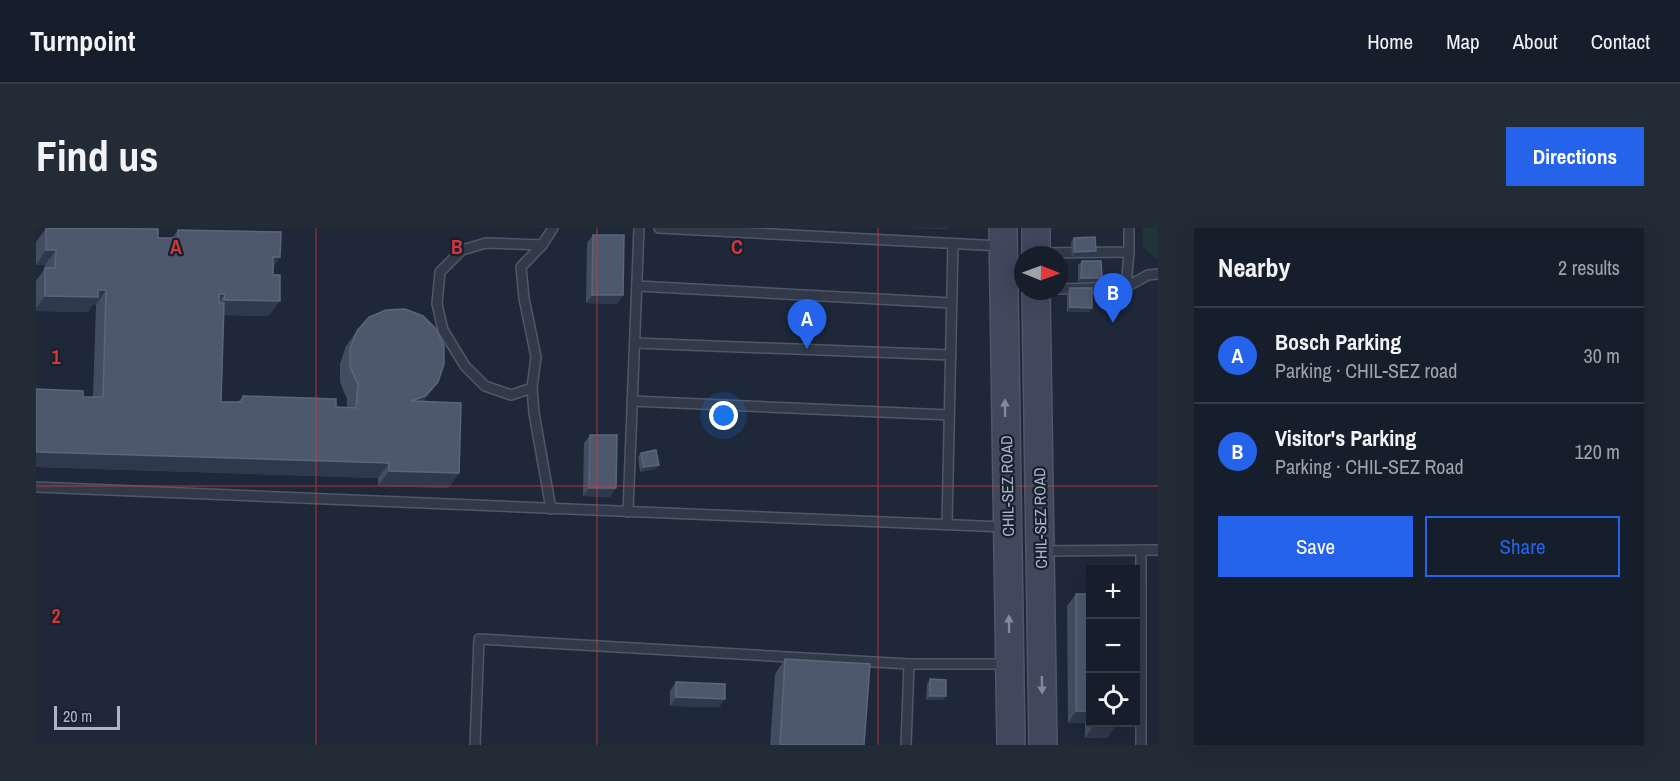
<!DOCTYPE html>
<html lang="en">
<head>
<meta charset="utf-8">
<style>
  body { margin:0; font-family:"Archivo Narrow",sans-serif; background:#232b37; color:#f1f3f6 }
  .controls { position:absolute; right:18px; bottom:18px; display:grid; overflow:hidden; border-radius:0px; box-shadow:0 6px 24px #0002 }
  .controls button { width:54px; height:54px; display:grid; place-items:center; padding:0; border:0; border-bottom:2px solid #353c47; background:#161e2b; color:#f1f3f6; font:30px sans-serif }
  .compass { position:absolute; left:978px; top:18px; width:54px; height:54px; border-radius:50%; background:#161e2b; box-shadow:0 6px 24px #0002; rotate:91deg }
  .scale { position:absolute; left:18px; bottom:15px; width:66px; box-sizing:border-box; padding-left:6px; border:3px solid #acb4c7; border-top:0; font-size:16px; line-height:21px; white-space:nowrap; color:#acb4c7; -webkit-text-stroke:4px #181f2e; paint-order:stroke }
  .you { position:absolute; left:688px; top:188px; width:21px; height:21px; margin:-15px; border:4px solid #fff; border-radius:50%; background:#1a73e8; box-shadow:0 0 0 9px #1a73e833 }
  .badge { display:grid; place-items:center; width:39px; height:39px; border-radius:50%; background:#2563eb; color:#fff; font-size:20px; font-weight:700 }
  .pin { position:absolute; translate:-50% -50px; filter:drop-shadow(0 2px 3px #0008) }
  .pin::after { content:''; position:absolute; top:32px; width:21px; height:18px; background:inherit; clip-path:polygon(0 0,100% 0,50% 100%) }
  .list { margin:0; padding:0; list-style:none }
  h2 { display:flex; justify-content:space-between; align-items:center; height:78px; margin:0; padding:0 24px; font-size:26px }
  h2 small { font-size:20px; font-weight:400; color:#9ea2a9 }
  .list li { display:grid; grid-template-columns:39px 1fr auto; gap:18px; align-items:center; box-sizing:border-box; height:96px; padding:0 24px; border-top:2px solid #353c47 }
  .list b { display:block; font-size:22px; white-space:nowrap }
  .list p { margin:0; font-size:20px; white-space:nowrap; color:#9ea2a9 }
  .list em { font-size:20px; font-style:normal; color:#9ea2a9 }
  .actions { display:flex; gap:12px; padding:18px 24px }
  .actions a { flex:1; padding:14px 0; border:2px solid #2563eb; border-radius:0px; text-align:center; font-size:21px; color:#2563eb }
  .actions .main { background:#2563eb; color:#fff }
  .icon { flex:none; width:33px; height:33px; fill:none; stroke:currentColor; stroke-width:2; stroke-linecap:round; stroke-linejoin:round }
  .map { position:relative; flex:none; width:1122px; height:517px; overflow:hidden; border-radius:0px }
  header { display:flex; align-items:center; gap:36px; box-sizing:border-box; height:84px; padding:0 30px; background:#161e2b; border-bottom:2px solid #353c47 }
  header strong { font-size:28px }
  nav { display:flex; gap:33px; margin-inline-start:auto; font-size:21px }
  .intro { display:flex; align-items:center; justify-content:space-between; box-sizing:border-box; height:144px; padding:0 36px }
  h1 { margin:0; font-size:42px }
  .button { padding:15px 27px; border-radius:0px; background:#2563eb; color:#fff; font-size:21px; font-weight:700 }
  main { display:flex; gap:36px; padding:0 36px }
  aside { flex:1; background:#161e2b; border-radius:0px; box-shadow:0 6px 24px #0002 }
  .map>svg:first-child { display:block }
  .green { fill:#20353a }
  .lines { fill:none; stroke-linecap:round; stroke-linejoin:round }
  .lane-casing { stroke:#4f5768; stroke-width:12 }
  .secondary-casing { stroke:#4f5768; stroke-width:30 }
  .lane { stroke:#323a4a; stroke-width:9 }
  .secondary { stroke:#40485d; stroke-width:27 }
  .wall { fill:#424d62 }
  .shaded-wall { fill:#2f394d }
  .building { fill:#4d586d; stroke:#5c667b; stroke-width:1.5 }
  .oneway { fill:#81899d }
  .grid { fill:none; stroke:#d23638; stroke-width:1.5; stroke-opacity:0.55 }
  .labels { text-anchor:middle; stroke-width:4.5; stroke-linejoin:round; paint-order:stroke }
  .street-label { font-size:16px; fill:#acb4c7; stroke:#181f2e }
  .grid-label { font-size:20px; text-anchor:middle; font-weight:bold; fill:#d23638; stroke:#181f2e; stroke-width:4.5; stroke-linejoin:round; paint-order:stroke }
</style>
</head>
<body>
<header>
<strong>Turnpoint</strong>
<nav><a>Home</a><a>Map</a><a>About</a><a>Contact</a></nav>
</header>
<div class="intro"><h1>Find us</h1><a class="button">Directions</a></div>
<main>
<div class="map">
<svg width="1122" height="517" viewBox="0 0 1122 517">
  <rect width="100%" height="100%" fill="#1e2839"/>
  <!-- green -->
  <path class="green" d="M1107,0H1122V30H1119L1107,18Z"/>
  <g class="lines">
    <defs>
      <g id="lane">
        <path d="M623,0L965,18"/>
        <path d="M1002,25L1093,24V0"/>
        <path d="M601,58L916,75"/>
        <path d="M1090,59L1093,24"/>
        <path d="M1023,61L1090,59L1112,47L1122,46"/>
        <path d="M599,115L915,127"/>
        <path d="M496,160L475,167L449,158L429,138L407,102L401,76L404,44L426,22L450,15L506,17"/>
        <path d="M596,173L913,187"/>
        <path d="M0,259L969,299"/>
        <path d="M515,281L498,185L496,160L500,129L488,70L485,39L506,17L517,0"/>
        <path d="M592,284L603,0"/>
        <path d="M911,296L917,16"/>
        <path d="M1105,322V517"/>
        <path d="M1007,323L1122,322"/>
        <path d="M439,517L443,411L873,436H971"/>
        <path d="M870,517L873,436"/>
      </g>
      <g id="secondary">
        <path d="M967,0L975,517"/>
        <path d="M1000,0V27"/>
        <path d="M1000,63L1007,517"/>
      </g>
    </defs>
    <!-- lane casing -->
    <use href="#lane" class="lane-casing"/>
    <!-- secondary casing -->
    <use href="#secondary" class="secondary-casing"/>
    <!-- lane -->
    <use href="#lane" class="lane"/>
    <!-- secondary -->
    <use href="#secondary" class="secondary"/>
  </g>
  <!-- wall -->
  <g class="wall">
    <path d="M10,0H63L122,10H136L142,2L244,29L237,40L233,88L188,87L185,174H202L207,168L300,179H311V171L304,154V136L310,118L321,103L402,154L387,174L423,245L412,260L342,258V250L0,239V161L47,169H57L60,77L57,76L52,84L0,83V53L9,40V37H0V14Z"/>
    <path d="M557,7L581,76L550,75L551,15Z"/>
    <path d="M1038,10L1060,23L1057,28L1036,29L1035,14Z"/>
    <path d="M1046,33L1063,54H1042V37Z"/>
    <path d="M1034,60L1056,80L1053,84H1031V64Z"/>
    <path d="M554,207L574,269L547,268L548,215Z"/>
    <path d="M605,225L620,241L604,244L602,229Z"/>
    <path d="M1040,366H1054V495H1079V498L1071,510H1049V495H1032L1031,378Z"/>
    <path d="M749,431L828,517H734L739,446Z"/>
    <path d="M894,451L910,468L907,472H890L891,456Z"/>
    <path d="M640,454L689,471L683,479L634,478V463Z"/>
  </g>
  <!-- shaded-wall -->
  <g class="shaded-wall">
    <path d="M862,0H911L910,1Z"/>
    <path d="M10,22H20L9,37H0Z"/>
    <path d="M1060,23L1057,28L1036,29L1039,24Z"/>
    <path d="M237,29H244L234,44Z"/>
    <path d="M1045,50H1066L1063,54H1042Z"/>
    <path d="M62,62H70L60,77L57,76L52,84L0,83V80L9,68Z"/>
    <path d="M183,66H189L178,81Z"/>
    <path d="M556,67H587L581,76L550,75Z"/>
    <path d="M188,72L244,73L233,88L178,87Z"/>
    <path d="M1034,79L1056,80L1053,84H1031Z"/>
    <path d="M402,154L391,169L378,183L375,173Z"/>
    <path d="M0,224L353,235L342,250L0,239Z"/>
    <path d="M623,237L620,241L604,244L608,239Z"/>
    <path d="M353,243L423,245L412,260L342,258Z"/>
    <path d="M553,260H580L574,269L547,268Z"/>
    <path d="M894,468H910L907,472H890Z"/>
    <path d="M640,469L689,471L683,479L634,478Z"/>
    <path d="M1040,483H1054V487L1049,495H1032Z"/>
    <path d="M1057,498H1079L1071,510H1049Z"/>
  </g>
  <!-- building -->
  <g class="building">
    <path d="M10,0L122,1V10H142V2L245,4L244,29H237V47H244V73L188,72L189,66H183V75H188L185,174H206L207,168L300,171V179L320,180L322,156L314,139V121L321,103L333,89L350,82L369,81L387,88L400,101L408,118V136L402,154L389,168L375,173L425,175L423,245L353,243V235L0,224V161L47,163V169H67L70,62H62V69L9,68V40H19L20,22H10Z"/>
    <path d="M557,7H588L587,67H556Z"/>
    <path d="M1059,9L1060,23L1039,24L1038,10Z"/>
    <path d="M1046,33H1065L1066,50H1045Z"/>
    <path d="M1034,60H1056V80L1034,79Z"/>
    <path d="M554,207H581L580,260H553Z"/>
    <path d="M620,222L623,237L608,239L605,225Z"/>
    <rect x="1040" y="366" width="14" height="117"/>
    <path d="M749,431L834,436L828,517H744Z"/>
    <path d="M894,451L910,452V468H894Z"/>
    <path d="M640,454L689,456V471L640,469Z"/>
    <rect x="1057" y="495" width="22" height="3"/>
  </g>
  <!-- one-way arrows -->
  <defs><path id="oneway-solid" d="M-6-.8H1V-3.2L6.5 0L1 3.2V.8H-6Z" transform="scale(1.5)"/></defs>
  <g class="oneway">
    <use href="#oneway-solid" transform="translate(969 180) rotate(-91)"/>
    <use href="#oneway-solid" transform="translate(973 396) rotate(-91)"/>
    <use href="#oneway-solid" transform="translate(1006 457) rotate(89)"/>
  </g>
  <!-- grid -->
  <path class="grid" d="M280,0V517M561,0V517M842,0V517M0,258H1122"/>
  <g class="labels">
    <!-- street labels -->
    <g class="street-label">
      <text transform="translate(971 258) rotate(-91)" y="6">CHIL-SEZ ROAD</text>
      <text transform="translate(1004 290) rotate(-91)" y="6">CHIL-SEZ ROAD</text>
    </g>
  </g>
  <g class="grid-label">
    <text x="140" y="26">A</text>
    <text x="421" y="26">B</text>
    <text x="701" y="26">C</text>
    <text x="20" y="136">1</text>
    <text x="20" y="395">2</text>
  </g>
</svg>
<div class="controls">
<button>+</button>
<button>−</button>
<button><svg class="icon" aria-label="locate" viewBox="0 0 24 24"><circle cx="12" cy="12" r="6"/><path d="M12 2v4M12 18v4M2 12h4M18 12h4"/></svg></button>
</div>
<svg class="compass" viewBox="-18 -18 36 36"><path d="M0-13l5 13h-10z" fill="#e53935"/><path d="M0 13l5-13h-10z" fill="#9ea2a9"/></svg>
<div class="scale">20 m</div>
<div class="you"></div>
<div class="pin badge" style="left:771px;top:121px">A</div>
<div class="pin badge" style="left:1077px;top:95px">B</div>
</div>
<aside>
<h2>Nearby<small>2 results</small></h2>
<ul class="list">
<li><span class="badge">A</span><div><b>Bosch Parking</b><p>Parking · CHIL-SEZ road</p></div><em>30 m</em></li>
<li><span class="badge">B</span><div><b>Visitor's Parking</b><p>Parking · CHIL-SEZ Road</p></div><em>120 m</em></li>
</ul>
<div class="actions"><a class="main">Save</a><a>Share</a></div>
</aside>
</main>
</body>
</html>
